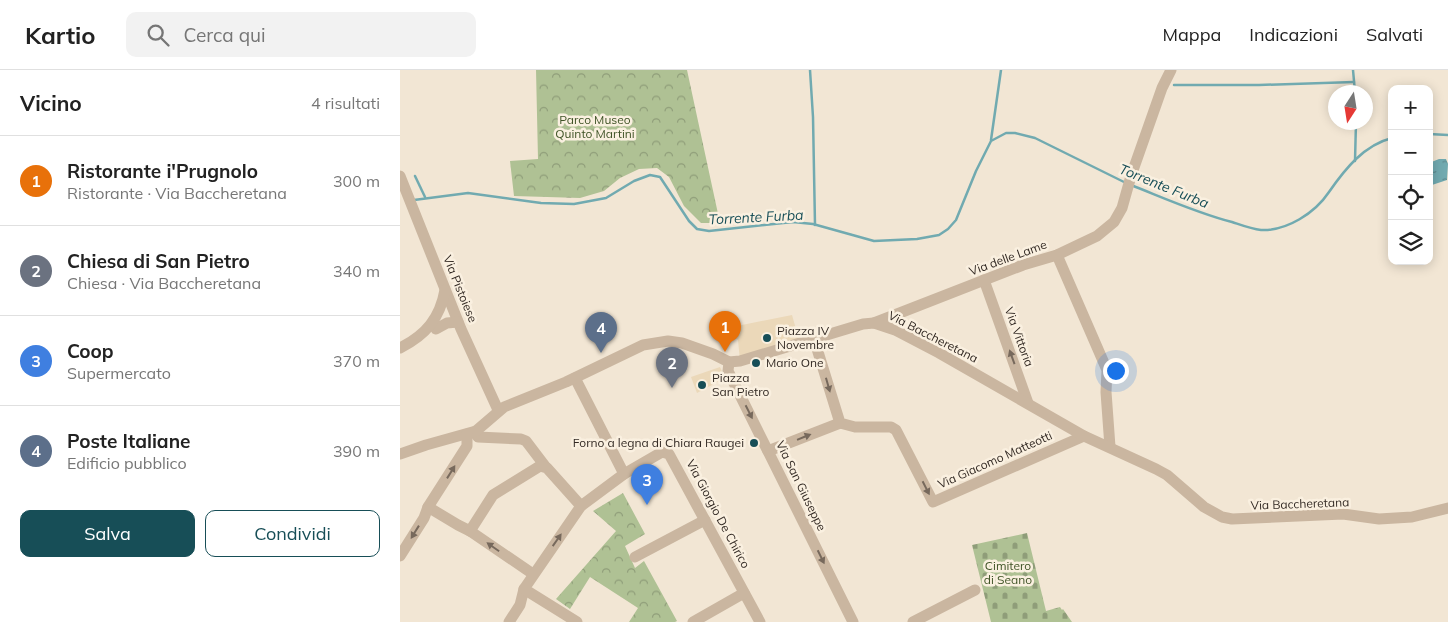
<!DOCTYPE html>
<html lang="it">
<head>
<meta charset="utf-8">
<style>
  body { margin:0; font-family:Mulish,sans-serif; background:#f2f2f2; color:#222 }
  .controls { position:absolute; right:15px; top:15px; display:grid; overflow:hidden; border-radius:10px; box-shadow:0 2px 12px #0003 }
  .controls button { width:45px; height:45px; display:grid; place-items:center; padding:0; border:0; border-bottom:1px solid #e0e0e0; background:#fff; color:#222; font:25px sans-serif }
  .compass { position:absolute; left:928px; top:15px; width:45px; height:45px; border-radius:50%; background:#fff; box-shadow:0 2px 12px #0003; rotate:192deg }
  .you { position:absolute; left:715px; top:300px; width:18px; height:18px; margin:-12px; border:4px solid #fff; border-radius:50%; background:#1a73e8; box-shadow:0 0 0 8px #1a73e833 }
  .badge { display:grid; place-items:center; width:32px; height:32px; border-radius:50%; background:#174e57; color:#fff; font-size:16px; font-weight:700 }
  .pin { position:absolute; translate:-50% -41px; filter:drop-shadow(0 1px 2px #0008) }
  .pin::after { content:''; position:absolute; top:26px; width:18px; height:15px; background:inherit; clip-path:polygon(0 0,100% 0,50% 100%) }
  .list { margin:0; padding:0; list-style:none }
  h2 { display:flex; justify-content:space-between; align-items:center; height:65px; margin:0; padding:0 20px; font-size:21px }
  h2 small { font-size:16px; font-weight:400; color:#767676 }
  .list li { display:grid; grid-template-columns:32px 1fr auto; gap:15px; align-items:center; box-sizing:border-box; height:90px; padding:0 20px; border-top:1px solid #e0e0e0 }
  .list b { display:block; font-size:19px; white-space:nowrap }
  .list p { margin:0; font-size:16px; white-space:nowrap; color:#767676 }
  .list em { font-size:16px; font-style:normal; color:#767676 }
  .actions { display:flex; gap:10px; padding:15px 20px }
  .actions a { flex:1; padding:11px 0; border:1px solid #174e57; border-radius:10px; text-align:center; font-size:18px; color:#174e57 }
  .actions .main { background:#174e57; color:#fff }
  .icon { flex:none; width:28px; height:28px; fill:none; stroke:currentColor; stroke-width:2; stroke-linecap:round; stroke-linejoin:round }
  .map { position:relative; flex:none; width:1048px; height:552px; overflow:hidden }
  header { display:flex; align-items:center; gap:30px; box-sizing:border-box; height:70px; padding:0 25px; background:#fff; border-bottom:1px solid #e0e0e0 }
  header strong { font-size:24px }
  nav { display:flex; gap:28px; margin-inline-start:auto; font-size:18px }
  .search { width:350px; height:45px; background:#f2f2f2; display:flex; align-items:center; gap:12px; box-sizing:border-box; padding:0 18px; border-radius:10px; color:#767676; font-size:19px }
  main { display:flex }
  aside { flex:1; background:#fff }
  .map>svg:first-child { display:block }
  .cemetery { fill:url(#cemetery-stones) }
  .park { fill:url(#park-crowns) }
  .plaza { fill:#ebd8b9 }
  .water { fill:url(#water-ripples) }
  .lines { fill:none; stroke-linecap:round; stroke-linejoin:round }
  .stream { stroke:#71aab0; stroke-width:2.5 }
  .minor { stroke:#cab6a0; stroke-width:11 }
  .oneway { fill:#77695c }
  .poi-dot { fill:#174e57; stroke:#faf0e0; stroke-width:2 }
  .labels { text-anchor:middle; stroke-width:5; stroke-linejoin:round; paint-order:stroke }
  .park-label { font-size:12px; fill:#3f5326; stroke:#faf0e0 }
  .street-label { font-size:12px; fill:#332a24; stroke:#faf0e0 }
  .poi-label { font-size:12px; fill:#332a24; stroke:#faf0e0; text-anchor:start }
  .water-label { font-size:14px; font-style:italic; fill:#174e57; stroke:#faf0e0 }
</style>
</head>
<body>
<header>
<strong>Kartio</strong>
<div class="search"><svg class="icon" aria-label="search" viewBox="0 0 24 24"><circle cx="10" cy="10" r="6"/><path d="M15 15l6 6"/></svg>Cerca qui</div>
<nav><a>Mappa</a><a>Indicazioni</a><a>Salvati</a></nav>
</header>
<main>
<aside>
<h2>Vicino<small>4 risultati</small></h2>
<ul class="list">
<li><span class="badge" style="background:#e8710a">1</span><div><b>Ristorante i'Prugnolo</b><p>Ristorante · Via Baccheretana</p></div><em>300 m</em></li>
<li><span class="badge" style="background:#6b7280">2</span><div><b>Chiesa di San Pietro</b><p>Chiesa · Via Baccheretana</p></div><em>340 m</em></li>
<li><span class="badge" style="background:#3f7fe0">3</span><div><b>Coop</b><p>Supermercato</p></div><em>370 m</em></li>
<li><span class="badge" style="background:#5c6f8a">4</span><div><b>Poste Italiane</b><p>Edificio pubblico</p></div><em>390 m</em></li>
</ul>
<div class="actions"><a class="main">Salva</a><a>Condividi</a></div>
</aside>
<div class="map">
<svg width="1048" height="552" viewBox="0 0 1048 552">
  <defs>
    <pattern id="cemetery-stones" width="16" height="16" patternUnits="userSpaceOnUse" patternTransform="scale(1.25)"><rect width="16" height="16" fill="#afc194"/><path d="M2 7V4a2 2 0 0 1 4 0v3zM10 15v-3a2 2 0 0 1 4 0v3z" fill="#8f9d79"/></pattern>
    <pattern id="park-crowns" width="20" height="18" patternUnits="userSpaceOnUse" patternTransform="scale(1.25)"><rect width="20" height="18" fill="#afc194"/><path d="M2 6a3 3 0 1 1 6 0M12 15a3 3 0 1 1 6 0" fill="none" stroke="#8f9d79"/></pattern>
    <pattern id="water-ripples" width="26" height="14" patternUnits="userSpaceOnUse" patternTransform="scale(1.25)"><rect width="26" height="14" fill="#71aab0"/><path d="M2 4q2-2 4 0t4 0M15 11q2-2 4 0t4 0" fill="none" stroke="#5d8b8f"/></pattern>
  </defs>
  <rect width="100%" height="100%" fill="#f2e6d4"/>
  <!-- cemetery -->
  <path class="cemetery" d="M627,463L646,541L660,537L662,540L663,539L672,552H591L572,475Z"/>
  <!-- park -->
  <g class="park">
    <path d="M136,0H287L320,153H301L284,136L269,107L257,98L239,99L220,108L204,121L180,128L114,126L110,91L138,89Z"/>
    <path d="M223,423L245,464L225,476L235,498L244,491L277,551L275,552H229L238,538L190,507L170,539L156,529L216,461L193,441Z"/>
  </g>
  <!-- plaza -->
  <g class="plaza">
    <path d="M392,245L400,273L340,291L338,270L334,267L332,257Z"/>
    <path d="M320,297L325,308L297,323L291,307Z"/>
  </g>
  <!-- water -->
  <path class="water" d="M1039,89H1046L1048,94L1047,110L1029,116V93Z"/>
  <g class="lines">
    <!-- stream -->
    <g class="stream">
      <path d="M410,0L413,47L415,155"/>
      <path d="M953,0L955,22"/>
      <path d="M774,15H859L954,12"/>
      <path d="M1029,64L1048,65"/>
      <path d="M591,70L601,0"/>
      <path d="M955,91L956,52"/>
      <path d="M15,106L25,127"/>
      <path d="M731,115C764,128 797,143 832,152C841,155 851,159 861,160C887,161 915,143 929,122C945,99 964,75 992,68"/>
      <path d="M14,130L68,123L141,133L174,134L206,128L234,111L250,105L260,107L289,151L297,159L309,161L393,152L413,154L474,171L517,169L539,165L548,159L556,150L576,101L591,71L606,63H615L635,68L726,113"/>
    </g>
    <!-- minor -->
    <g class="minor">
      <path d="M0,106L61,259L98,340"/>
      <path d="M657,185L707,300L706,322L710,377"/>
      <path d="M584,210L628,333"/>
      <path d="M474,253L623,195L657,185L697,166L714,152L722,138L731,106L762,18L771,0"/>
      <path d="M36,259L47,253L58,252"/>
      <path d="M414,269L440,353L455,357H491L496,360L533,432L684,366"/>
      <path d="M0,278C26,265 40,248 45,220"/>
      <path d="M329,292L328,301L453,552"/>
      <path d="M175,308L224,404"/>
      <path d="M74,362L78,367L121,369L126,371L145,396"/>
      <path d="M368,381L440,353"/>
      <path d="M0,384L26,375L76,361L104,337L166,312L243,275L268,271L282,273L313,284L329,292L340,291L463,254L474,253L495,260L539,283L684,366L756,399L767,405L804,437L822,447L832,449L943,444L979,449L1012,447L1048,438"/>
      <path d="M28,437L58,455L70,461L133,504"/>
      <path d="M70,461L93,425L140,396L147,398L181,436"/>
      <path d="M0,486L24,448L28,437L67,376V364"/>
      <path d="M235,487L305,450"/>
      <path d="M109,552L120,535L124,519"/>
      <path d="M177,552L124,519L181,436L224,404L262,382L269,384L360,552"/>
      <path d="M293,552L344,523"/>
      <path d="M513,552L575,520"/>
    </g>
  </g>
  <!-- one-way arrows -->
  <defs><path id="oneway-solid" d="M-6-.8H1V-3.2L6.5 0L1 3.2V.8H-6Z" transform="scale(1.25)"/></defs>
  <g class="oneway">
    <use href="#oneway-solid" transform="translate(612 287) rotate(-110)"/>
    <use href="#oneway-solid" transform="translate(428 315) rotate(74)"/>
    <use href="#oneway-solid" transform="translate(349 342) rotate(63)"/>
    <use href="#oneway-solid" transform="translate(404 367) rotate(-22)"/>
    <use href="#oneway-solid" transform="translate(51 402) rotate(-58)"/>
    <use href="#oneway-solid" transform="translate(526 418) rotate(63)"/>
    <use href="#oneway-solid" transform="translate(15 462) rotate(122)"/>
    <use href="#oneway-solid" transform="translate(157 470) rotate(-55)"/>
    <use href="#oneway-solid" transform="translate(93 477) rotate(-145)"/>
    <use href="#oneway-solid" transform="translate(421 487) rotate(64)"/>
  </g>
  <!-- markers -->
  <g class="poi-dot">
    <circle cx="367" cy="268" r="5"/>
    <circle cx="356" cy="293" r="5"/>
    <circle cx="302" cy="315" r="5"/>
    <circle cx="354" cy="373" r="5"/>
  </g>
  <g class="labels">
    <!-- park labels -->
    <g class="park-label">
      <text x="195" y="54">Parco Museo<tspan x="195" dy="14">Quinto Martini</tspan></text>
      <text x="608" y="500">Cimitero<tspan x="608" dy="14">di Seano</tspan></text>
    </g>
    <!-- street labels -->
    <g class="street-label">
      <text transform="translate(608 188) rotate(-20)" y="4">Via delle Lame</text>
      <text transform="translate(60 219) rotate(68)" y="4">Via Pistoiese</text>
      <text transform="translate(533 267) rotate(27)" y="4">Via Baccheretana</text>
      <text transform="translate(619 267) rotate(70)" y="4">Via Vittoria</text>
      <text transform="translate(595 390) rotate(-24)" y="4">Via Giacomo Matteotti</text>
      <text transform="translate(401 416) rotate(64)" y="4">Via San Giuseppe</text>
      <text transform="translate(900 434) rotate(-2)" y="4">Via Baccheretana</text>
      <text transform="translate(318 444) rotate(62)" y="4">Via Giorgio De Chirico</text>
    </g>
    <!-- poi labels -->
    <g class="poi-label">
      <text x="377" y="265">Piazza IV<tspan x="377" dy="14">Novembre</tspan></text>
      <text x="366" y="297">Mario One</text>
      <text x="312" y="312">Piazza<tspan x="312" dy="14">San Pietro</tspan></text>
      <text x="344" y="377" text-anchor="end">Forno a legna di Chiara Raugei</text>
    </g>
    <!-- water labels -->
    <g class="water-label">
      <text transform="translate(764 116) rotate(22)" y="5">Torrente Furba</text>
      <text transform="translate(356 147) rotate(-3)" y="5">Torrente Furba</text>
    </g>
  </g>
</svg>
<div class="controls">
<button>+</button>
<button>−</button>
<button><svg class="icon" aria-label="locate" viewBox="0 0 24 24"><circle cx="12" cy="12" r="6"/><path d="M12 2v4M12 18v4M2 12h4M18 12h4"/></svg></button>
<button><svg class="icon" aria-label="layers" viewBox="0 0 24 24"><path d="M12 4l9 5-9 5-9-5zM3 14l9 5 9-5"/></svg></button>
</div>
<svg class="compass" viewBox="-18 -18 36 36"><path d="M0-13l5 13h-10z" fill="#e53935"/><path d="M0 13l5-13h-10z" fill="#767676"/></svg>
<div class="you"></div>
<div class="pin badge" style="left:325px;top:282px;background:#e8710a">1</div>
<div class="pin badge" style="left:272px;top:318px;background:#6b7280">2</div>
<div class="pin badge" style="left:247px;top:435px;background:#3f7fe0">3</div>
<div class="pin badge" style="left:201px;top:283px;background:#5c6f8a">4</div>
</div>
</main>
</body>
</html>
